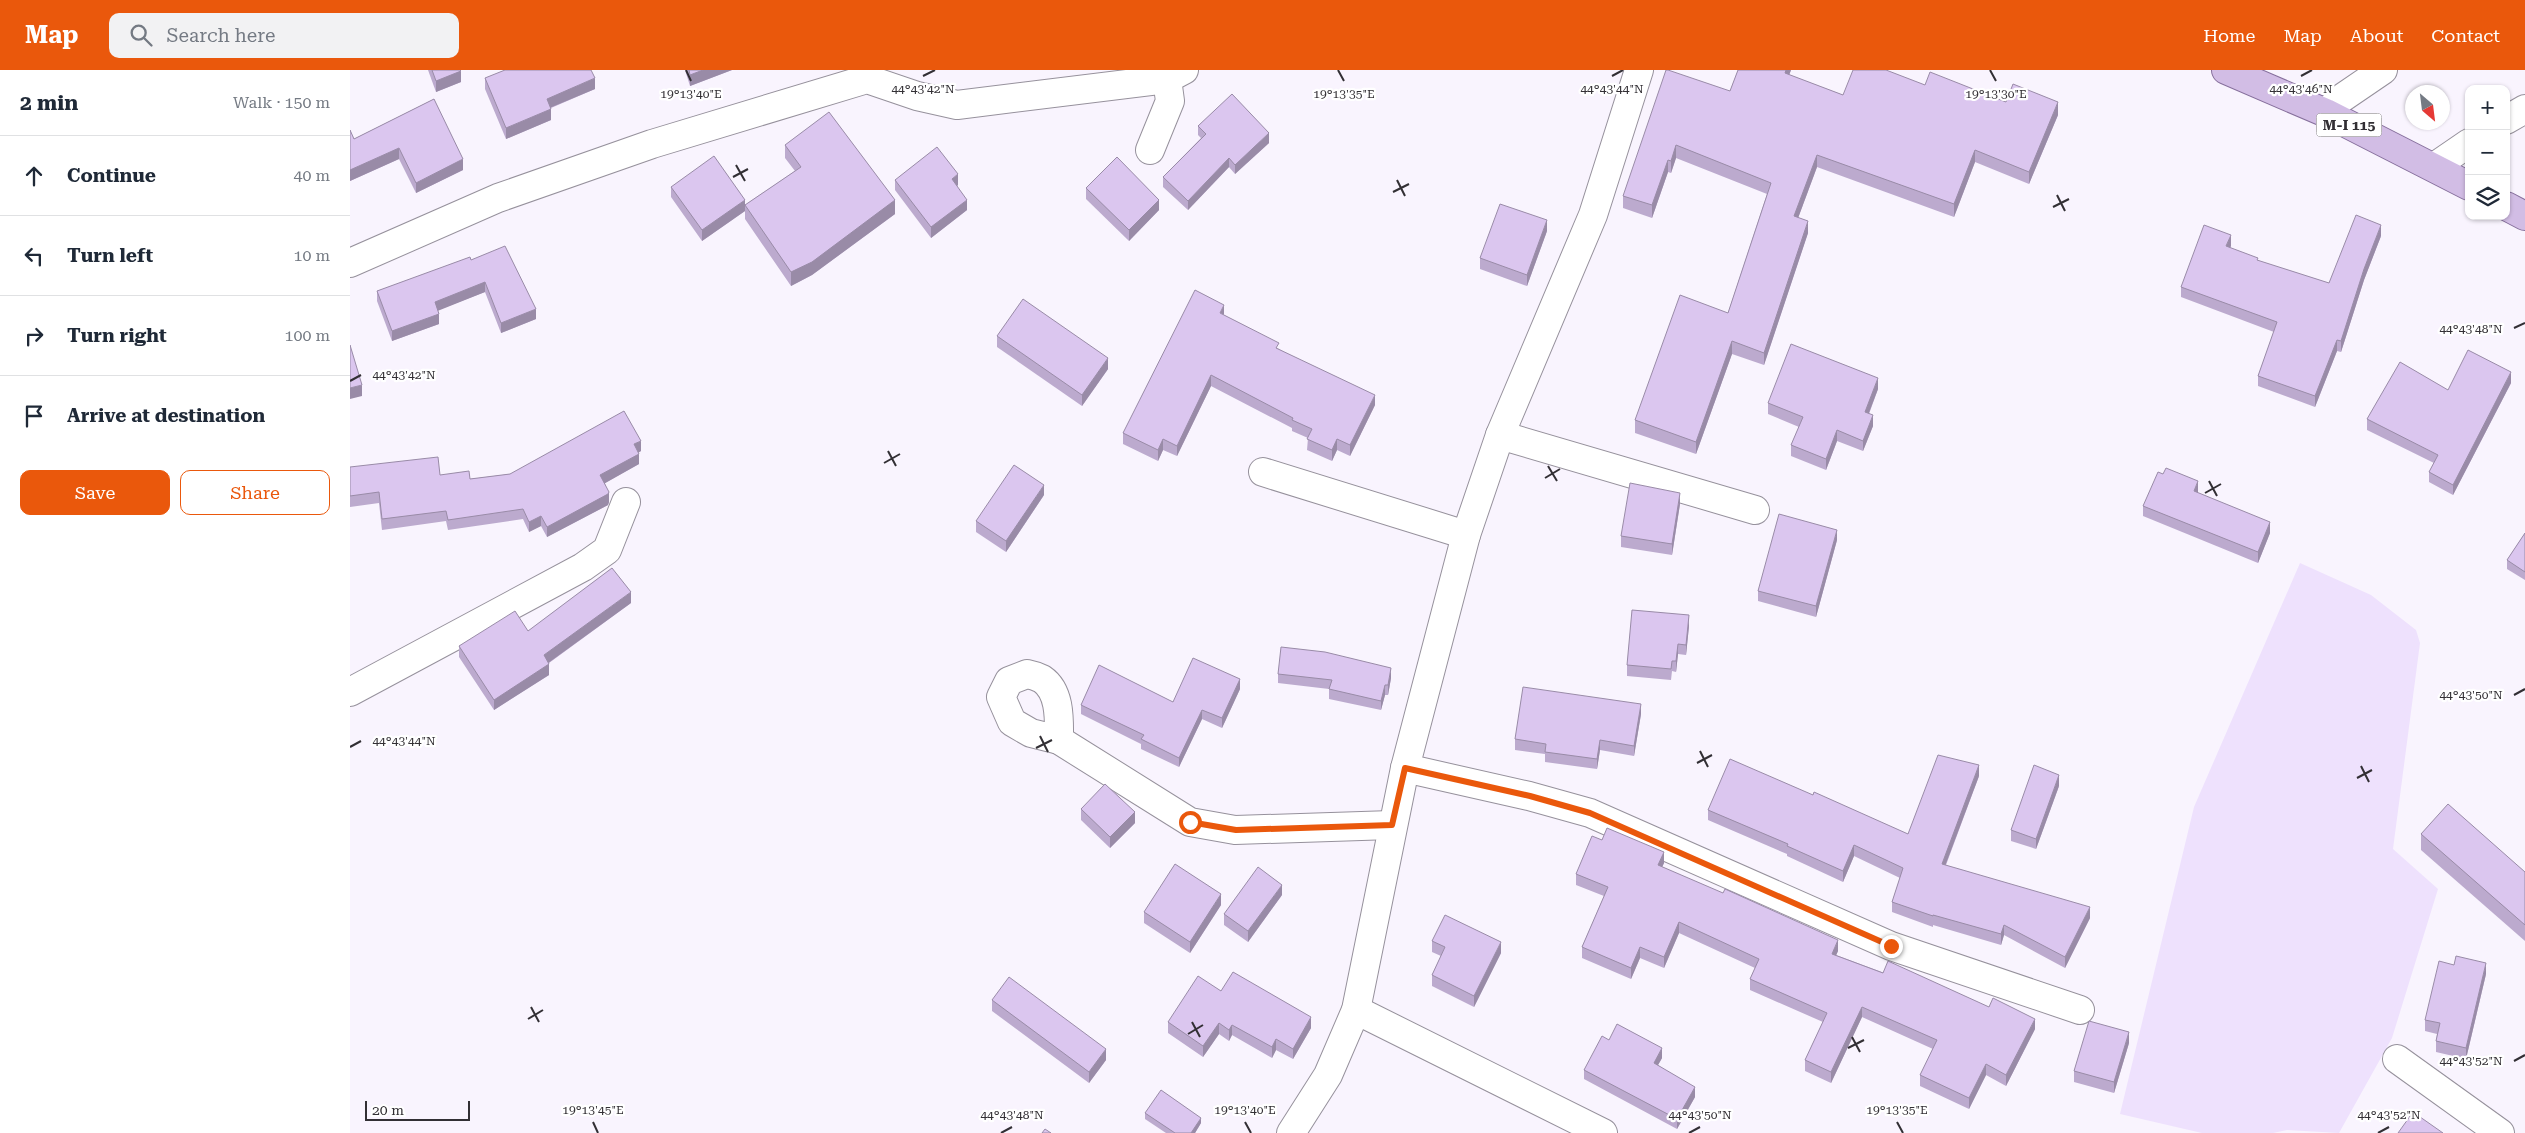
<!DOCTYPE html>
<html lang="en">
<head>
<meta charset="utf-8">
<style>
  body { margin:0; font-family:"Roboto Serif",serif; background:#f2f2f3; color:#1f2937 }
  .controls { position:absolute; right:15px; top:15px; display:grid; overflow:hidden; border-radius:10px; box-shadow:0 1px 4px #0004 }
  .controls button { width:45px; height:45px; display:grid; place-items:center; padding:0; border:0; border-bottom:1px solid #e0e1e3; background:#fff; color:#1f2937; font:25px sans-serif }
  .compass { position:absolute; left:2055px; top:15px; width:45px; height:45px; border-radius:50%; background:#fff; box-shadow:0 1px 4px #0004; rotate:152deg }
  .scale { position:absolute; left:15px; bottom:12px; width:105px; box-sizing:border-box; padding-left:5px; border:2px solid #322f34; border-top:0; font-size:14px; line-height:18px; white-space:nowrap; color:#322f34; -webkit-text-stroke:4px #fff; paint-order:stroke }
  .stop { position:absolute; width:15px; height:15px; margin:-11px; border:4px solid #ea580c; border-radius:50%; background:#fff }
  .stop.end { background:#ea580c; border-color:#fff; box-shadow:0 1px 5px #0008 }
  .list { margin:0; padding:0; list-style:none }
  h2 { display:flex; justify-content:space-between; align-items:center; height:65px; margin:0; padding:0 20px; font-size:21px }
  h2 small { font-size:16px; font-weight:400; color:#747a83 }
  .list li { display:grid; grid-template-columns:32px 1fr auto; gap:15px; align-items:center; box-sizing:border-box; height:80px; padding:0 20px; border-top:1px solid #e0e1e3 }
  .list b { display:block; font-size:19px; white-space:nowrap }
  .list em { font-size:16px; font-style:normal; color:#747a83 }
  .actions { display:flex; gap:10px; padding:15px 20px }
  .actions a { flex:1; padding:11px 0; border:1px solid #ea580c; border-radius:10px; text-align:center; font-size:18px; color:#ea580c }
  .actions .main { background:#ea580c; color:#fff }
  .icon { flex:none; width:28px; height:28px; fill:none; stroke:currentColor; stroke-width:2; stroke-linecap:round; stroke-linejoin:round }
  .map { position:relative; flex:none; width:2175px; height:1063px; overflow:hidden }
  header { display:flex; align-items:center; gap:30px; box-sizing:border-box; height:70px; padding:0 25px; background:#ea580c; color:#fff }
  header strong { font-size:24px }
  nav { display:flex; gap:28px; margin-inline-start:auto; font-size:18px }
  .search { width:350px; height:45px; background:#f2f2f3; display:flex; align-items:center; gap:12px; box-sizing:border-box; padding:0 18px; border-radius:10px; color:#747a83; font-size:19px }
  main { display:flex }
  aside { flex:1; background:#fff }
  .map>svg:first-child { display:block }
  .green { fill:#eee1fd }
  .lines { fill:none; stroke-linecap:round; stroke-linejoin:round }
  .minor-casing { stroke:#96919c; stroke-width:30 }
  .major-casing { stroke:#866f9c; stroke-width:30 }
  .minor { stroke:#fff; stroke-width:28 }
  .major { stroke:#d2bde5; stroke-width:28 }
  .wall { fill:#bcaace }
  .shaded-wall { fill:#998ba7 }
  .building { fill:#dbc6ef; stroke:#998ba7 }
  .route { stroke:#ea580c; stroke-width:6 }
  .ticks { fill:none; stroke:#322f34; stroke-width:2 }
  .labels { text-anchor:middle; stroke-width:4.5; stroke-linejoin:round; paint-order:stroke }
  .shield { fill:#fff; stroke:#706d71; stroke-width:1 }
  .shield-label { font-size:14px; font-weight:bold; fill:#322f34 }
  .ticks-label { font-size:12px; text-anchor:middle; fill:#322f34; stroke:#fff; stroke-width:4.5; stroke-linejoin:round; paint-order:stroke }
</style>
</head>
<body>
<header>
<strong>Map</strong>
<div class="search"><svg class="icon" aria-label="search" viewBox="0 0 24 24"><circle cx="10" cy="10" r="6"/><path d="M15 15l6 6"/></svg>Search here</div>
<nav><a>Home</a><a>Map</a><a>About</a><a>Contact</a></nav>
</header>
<main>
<aside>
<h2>2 min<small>Walk · 150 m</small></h2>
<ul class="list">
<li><svg class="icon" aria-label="ahead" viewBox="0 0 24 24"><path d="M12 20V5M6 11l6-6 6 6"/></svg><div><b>Continue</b></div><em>40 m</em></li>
<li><svg class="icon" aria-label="left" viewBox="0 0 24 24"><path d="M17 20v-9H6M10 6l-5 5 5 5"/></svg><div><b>Turn left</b></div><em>10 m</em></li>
<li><svg class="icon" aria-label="right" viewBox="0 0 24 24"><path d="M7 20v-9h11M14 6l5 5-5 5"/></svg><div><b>Turn right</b></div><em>100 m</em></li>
<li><svg class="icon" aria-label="arrive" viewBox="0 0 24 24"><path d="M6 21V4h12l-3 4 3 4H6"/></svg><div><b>Arrive at destination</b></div></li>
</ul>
<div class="actions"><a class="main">Save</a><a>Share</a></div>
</aside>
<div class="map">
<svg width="2175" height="1063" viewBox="0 0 2175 1063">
  <rect width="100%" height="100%" fill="#f9f4fe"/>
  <!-- green -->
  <path class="green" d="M1950,493L2021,525L2066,560L2070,573L2043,779L2088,819L2042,968L1989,1063L1937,1060L1923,1063H1852L1770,1044L1844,737Z"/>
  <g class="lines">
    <defs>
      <g id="minor">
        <path d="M1976,43L1989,30L2033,0"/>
        <path d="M2156,50L2175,39"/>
        <path d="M800,80L820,31L817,9"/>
        <path d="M2084,97L2119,73"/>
        <path d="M0,193L148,128L302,74L517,9L567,26L607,35L817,9L834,0"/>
        <path d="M1150,365L1405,440"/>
        <path d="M913,402L1116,465"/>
        <path d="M677,604C682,605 688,607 692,609C711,622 709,651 709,670L681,663L662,652L651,627L659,611Z"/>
        <path d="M0,622L233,497L257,480L276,432"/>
        <path d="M709,670L840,752L885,760L1042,755"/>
        <path d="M1055,698L1179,726L1240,743L1541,876L1730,940"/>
        <path d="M1006,940L1253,1063"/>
        <path d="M2047,989L2150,1063"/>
        <path d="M941,1063L978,1005L1006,940L1055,698L1116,465L1150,365L1243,145L1289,0"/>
      </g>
      <g id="major">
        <path d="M1876,0L1976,43L2119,116"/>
        <path d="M2156,136L2175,146"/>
      </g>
    </defs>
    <!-- minor casing -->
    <use href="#minor" class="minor-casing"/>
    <!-- major casing -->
    <use href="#major" class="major-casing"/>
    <!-- minor -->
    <use href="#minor" class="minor"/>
    <!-- major -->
    <use href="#major" class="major"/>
  </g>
  <!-- wall -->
  <g class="wall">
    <path d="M78,0H110L111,12L86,22Z"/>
    <path d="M335,0H382L340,16Z"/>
    <path d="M1388,0H1441L1439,5L1493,25L1575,15L1656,32L1708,45L1679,114L1625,92L1604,147L1467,97L1448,148L1458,163L1414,295L1382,284L1346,384L1285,363V350L1378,243L1417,124L1326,88L1321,103L1318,102L1302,148L1273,138V126L1380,21Z"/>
    <path d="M135,8L245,19L201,38V50L156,69L135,19Z"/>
    <path d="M84,29L113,100L66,123L49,89L0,111V60L4,69Z"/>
    <path d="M848,56L919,73L885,104L879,97L838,140L813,117V107L851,68L848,65Z"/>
    <path d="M435,75L545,144L462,205L441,216L395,149V141L352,171L321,127V117L395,135L445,101L435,88Z"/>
    <path d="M545,110L608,115L607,116L617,140L581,168L545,120Z"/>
    <path d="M736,118L809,140L779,171L736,129Z"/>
    <path d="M1197,161L1177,216L1130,199V188Z"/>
    <path d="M2031,166L2014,210L1991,282L1987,281L1965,337L1908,316V306L1924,262L1831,227V217L1881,176L1880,178L1908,191L1979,213Z"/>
    <path d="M121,190L186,249L151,263L135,222L88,240L89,254L42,271L27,231V221Z"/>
    <path d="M874,245L929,279L1025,335L1000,386L987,380L982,391L957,380L958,368L942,361V358L861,316L827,386L813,380L808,391L773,374V363Z"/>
    <path d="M647,266L758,299L732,336L647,277Z"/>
    <path d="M2161,313L2103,425L2079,412V402L2084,393L2017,360V349L2098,320Z"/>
    <path d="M1528,319L1519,344L1523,356L1513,381L1487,371L1476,400L1441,386V375L1449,357L1418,344V333Z"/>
    <path d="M291,381L288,383L289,394L255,413L259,432L258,435L197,467L191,456L179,462L173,449L98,460L96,451L32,460L29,433L0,437V397L90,405L120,409L160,404Z"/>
    <path d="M1848,423L1920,463L1908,493L1793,446V436Z"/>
    <path d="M694,425L656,482L626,462V451Z"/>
    <path d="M1330,434L1322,485L1271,477V466Z"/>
    <path d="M2175,463V510L2157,499V490Z"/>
    <path d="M1487,470L1466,547L1408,531V521Z"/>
    <path d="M281,533L199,593V605L144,640L109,587V576L178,561Z"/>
    <path d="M1339,556L1336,585L1328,584L1326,602L1322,601L1321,610L1277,606V595Z"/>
    <path d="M928,604L1041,608L1038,625H1035L1031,640L979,629V619L928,613Z"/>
    <path d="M890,619L872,658L852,649L829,697L791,679V674L731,644V635L823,632Z"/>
    <path d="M1291,644L1284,686L1250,680L1247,699L1195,692V684L1165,680V669Z"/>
    <path d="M1629,706L1596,795L1740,848L1715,898L1654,865L1651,875L1583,855V857L1542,842V832L1550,808L1504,786L1493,812L1437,786V784L1358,750V740L1558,764Z"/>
    <path d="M1709,716L1686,779L1661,771V760Z"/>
    <path d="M731,739L785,753L760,778L731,750Z"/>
    <path d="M2071,764L2175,802V871L2071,780Z"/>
    <path d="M1252,770L1314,793L1312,797L1488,881L1486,885L1685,959L1656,1016L1636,1005L1619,1039L1570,1016V1005L1583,979L1512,947L1481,1013L1455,1001V990L1473,952L1400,920V909L1405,898L1329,863L1314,898L1290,888L1281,909L1232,888V877L1254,826L1226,815V804Z"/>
    <path d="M932,825L898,872L874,855V844Z"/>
    <path d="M871,835L840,883L794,853V842Z"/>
    <path d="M1082,871L1151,883L1124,937L1082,916V905L1091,886L1082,882Z"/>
    <path d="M2136,904L2116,989L2086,982V971L2087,964L2075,961V950Z"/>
    <path d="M871,921L961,958L943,989L926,980L922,988L882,965L879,971L869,964L853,987L818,963V952Z"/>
    <path d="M642,930L756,990L739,1013L642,941Z"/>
    <path d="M1259,970L1312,988L1308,995L1345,1027L1327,1059L1234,1009V1000Z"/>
    <path d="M1779,973L1764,1023L1724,1012V1001Z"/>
    <path d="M795,1043L851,1053L845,1063H816L795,1049Z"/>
  </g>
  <!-- shaded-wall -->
  <g class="shaded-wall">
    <path d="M353,0H382L340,16V5Z"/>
    <path d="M1436,0H1441L1435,16V3Z"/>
    <path d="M111,1V12L86,22V11Z"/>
    <path d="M245,8V19L197,39V29Z"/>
    <path d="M1708,32V45L1679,114V102Z"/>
    <path d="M201,39V50L156,69V58Z"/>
    <path d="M919,63V73L885,104V95Z"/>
    <path d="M1326,75V88L1321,103V91Z"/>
    <path d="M49,78V89L0,111V100Z"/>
    <path d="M1625,80V92L1604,147V134Z"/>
    <path d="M1467,85V97L1444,159V146Z"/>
    <path d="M879,88V97L838,140V131Z"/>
    <path d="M113,89V100L66,123V113Z"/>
    <path d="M1318,90V102L1302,148V135Z"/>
    <path d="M608,104V115L602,120V109Z"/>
    <path d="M395,130V141L352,171V160Z"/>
    <path d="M545,130V144L462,205L441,216V202Z"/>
    <path d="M617,130V140L581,168V157Z"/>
    <path d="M809,130V140L779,171V160Z"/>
    <path d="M1197,150V161L1177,216V205Z"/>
    <path d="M1458,151V163L1414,295V283Z"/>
    <path d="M2031,155V166L2014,210L1991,282V271L2014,199Z"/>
    <path d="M1881,165V176L1876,187V176Z"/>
    <path d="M135,212V222L85,242V232Z"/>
    <path d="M874,235V245L870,243Z"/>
    <path d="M186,239V249L151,263V253Z"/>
    <path d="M89,244V254L42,271V261Z"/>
    <path d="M1987,270V281L1965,337V326Z"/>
    <path d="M1382,271V284L1346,384V372Z"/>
    <path d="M758,288V299L732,336V325Z"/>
    <path d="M2161,302V313L2103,425V415Z"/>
    <path d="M861,305V316L827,386V376Z"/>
    <path d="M1528,308V319L1515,353V342Z"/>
    <path d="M12,315V326L0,329V318Z"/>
    <path d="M1025,325V335L1000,386V375Z"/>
    <path d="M1523,345V356L1513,381V371Z"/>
    <path d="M1487,360V371L1476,400V389Z"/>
    <path d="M813,369V380L808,391V380Z"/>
    <path d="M987,369V380L982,391V380Z"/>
    <path d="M291,371V381L284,385V374Z"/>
    <path d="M289,384V394L250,416V405Z"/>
    <path d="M1848,411V422L1844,432V421Z"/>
    <path d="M694,415V425L656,482V471Z"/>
    <path d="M259,422V432L258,435L197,467V457Z"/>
    <path d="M1330,423V434L1322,485V474Z"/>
    <path d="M191,446V456L179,462V452Z"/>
    <path d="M1920,452V463L1908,493V482Z"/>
    <path d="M1487,460V470L1466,547V536Z"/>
    <path d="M281,522V533L194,596V585Z"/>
    <path d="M1339,545V556L1336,585V575Z"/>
    <path d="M1328,574V584L1326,602V591Z"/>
    <path d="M199,594V605L144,640V630Z"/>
    <path d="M1041,598V608L1038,625V615Z"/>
    <path d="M890,609V619L872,658V648Z"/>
    <path d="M1035,615V625L1031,640V631Z"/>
    <path d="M1291,634V644L1284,686V676Z"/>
    <path d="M852,640V649L829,697V688Z"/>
    <path d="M1250,670V680L1247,699V689Z"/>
    <path d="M1629,695V706L1592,804V794Z"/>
    <path d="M1709,705V716L1686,779V769Z"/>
    <path d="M785,742V753L760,778V767Z"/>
    <path d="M1504,775V786L1493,812V801Z"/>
    <path d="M1314,782V793L1308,806V795Z"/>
    <path d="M932,815V825L898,872V861Z"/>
    <path d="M871,824V835L840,883V872Z"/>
    <path d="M1740,837V848L1715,898V887Z"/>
    <path d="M1329,852V863L1314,898V887Z"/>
    <path d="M1654,855V865L1651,875V864Z"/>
    <path d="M1488,870V881L1482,895V884Z"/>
    <path d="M1151,872V883L1124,937V926Z"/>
    <path d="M1290,877V888L1281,909V898Z"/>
    <path d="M2136,893V904L2116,989V978Z"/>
    <path d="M1512,937V947L1481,1013V1002Z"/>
    <path d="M961,947V958L943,989V979Z"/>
    <path d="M1685,949V959L1656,1016V1005Z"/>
    <path d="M869,953V964L853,987V976Z"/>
    <path d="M882,955V965L879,971V960Z"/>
    <path d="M1779,962V973L1764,1023V1012Z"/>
    <path d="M926,969V980L922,988V977Z"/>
    <path d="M1312,978V988L1304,1002V993Z"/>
    <path d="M756,979V990L739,1013V1002Z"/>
    <path d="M1636,994V1005L1619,1039V1028Z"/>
    <path d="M1345,1017V1027L1327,1059V1049Z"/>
    <path d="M851,1048V1053L845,1063H841Z"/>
  </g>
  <!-- building -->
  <g class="building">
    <path d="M82,0H110L111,1L86,11Z"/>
    <path d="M155,0H241L245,8L197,29L201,39L156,58L135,8Z"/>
    <path d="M339,0H353L340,5Z"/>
    <path d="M1316,0H1318L1380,21L1388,0H1436L1435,3L1493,25L1503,0H1536L1575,15L1580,2L1656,32L1663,14L1708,32L1679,102L1625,80L1604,134L1467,85L1444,146L1458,151L1414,283L1382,271L1346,372L1285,350L1330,225L1378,243L1421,113L1326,75L1321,91L1318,90L1302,135L1273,126Z"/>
    <path d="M882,24L919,63L885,95L879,88L838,131L813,107L856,64L848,56Z"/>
    <path d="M84,29L113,89L66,113L49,78L0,100V60L4,69Z"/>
    <path d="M479,42L545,130L462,192L441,202L395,135L451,97L435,75Z"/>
    <path d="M587,77L608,104L602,109L617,130L581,157L545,110Z"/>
    <path d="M364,86L395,130L352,160L321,117Z"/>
    <path d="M767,87L809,130L779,160L736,118Z"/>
    <path d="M1150,134L1197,150L1177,205L1130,188Z"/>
    <path d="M2006,145L2031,155L2014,199L1991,271L1987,270L1965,326L1908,306L1927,252L1831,217L1854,155L1881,165L1876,176L1908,188L1907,190L1979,213Z"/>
    <path d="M155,176L186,239L151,253L135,212L85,232L89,244L42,261L27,221L120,187L121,190Z"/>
    <path d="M845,220L874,235L870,243L929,273L926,278L1025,325L1000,375L987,369L982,380L957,369L962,359L942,350L943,348L861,305L827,376L813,369L808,380L773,363Z"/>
    <path d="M673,229L758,288L732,325L647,266Z"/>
    <path d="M1441,274L1528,308L1515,342L1523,345L1513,371L1487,360L1476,389L1441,375L1453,347L1418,333Z"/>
    <path d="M0,275L12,315L0,318Z"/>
    <path d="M2118,280L2161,302L2103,415L2079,402L2088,385L2017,349L2050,292L2098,320Z"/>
    <path d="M274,341L291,371L284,374L289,384L250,405L259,422L258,424L197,457L191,446L179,452L173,439L98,450L96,441L32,449L29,422L0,426V397L88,387L90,405L119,401L120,409L160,404Z"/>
    <path d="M664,395L694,415L656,471L626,451Z"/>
    <path d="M1816,398L1848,411L1844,421L1920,452L1908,482L1793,436L1808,402L1813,404Z"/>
    <path d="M1280,413L1330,423L1322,474L1271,466Z"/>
    <path d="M1429,444L1487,460L1466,536L1408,521Z"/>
    <path d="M2175,463V502L2157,490Z"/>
    <path d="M262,498L281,522L194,585L199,594L144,630L109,576L165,541L178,561Z"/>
    <path d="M1282,540L1339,545L1336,575L1328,574L1326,591H1322L1321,599L1277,595Z"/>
    <path d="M931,577L975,582L1041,598L1038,615H1035L1031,631L979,619L982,610L928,604Z"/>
    <path d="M843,588L890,609L872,648L852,640L829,688L791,669L794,665L731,635L749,595L823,632Z"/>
    <path d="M1173,617L1291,634L1284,676L1250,670L1247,689L1195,682L1196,674L1165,669Z"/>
    <path d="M1588,685L1629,695L1592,794L1740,837L1715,887L1654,855L1651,864L1583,845V846L1542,832L1553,798L1504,775L1493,801L1437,776L1438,774L1358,740L1380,689L1463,725L1464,722L1558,764Z"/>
    <path d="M1684,695L1709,705L1686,769L1661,760Z"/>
    <path d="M755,714L785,742L760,767L731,739Z"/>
    <path d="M2098,734L2175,802V855L2071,764Z"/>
    <path d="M1257,758L1314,782L1308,795L1373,823L1375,819L1488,870L1482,884L1533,903L1538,891L1639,937L1643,928L1685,949L1656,1005L1636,994L1619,1028L1570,1005L1587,970L1512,937L1481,1002L1455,990L1477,943L1400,909L1409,889L1329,852L1314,887L1290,877L1281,898L1232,877L1258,817L1226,804L1242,766L1252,770Z"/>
    <path d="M825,794L871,824L840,872L794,842Z"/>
    <path d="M908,797L932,815L898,861L874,844Z"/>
    <path d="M1095,845L1151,872L1124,926L1082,905L1095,877L1082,871Z"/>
    <path d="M2106,886L2136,893L2116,978L2086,971L2090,953L2075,950L2089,891L2104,895Z"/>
    <path d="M883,902L961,947L943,979L926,969L922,977L882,955L879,960L869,953L853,976L818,952L848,906L871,921Z"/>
    <path d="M659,907L756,979L739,1002L642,930Z"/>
    <path d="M1739,951L1779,962L1764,1012L1724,1001Z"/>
    <path d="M1267,954L1312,978L1304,993L1345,1017L1327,1049L1234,1000L1252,966L1259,970Z"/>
    <path d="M811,1020L851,1048L841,1063H825L795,1043Z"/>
    <path d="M2063,1042L2093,1063H2048Z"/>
    <path d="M695,1059L701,1063H692Z"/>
  </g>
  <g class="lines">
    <!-- route -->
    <path class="route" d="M840,752L886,760L1042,755L1055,698L1180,726L1240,743L1541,876"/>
  </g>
  <!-- ticks -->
  <path class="ticks" d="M336,0L341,11M988,0L994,11M1640,0L1646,11M573,6L585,0M1262,6L1273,0M1951,6L1962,0M386,95L395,111M383,107L398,99M1047,110L1055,126M1043,122L1059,114M1707,125L1715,141M1703,137L1719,129M2164,258L2175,253M0,311L11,305M538,381L546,396M534,393L550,384M1198,396L1207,411M1195,408L1210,399M1859,411L1867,426M1855,423L1871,414M2164,625L2175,619M690,666L698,682M0,677L11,671M686,678L702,670M1350,681L1358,697M1347,693L1362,685M2011,696L2019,712M2007,708L2022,700M181,937L189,952M178,949L193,940M842,952L850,967M838,964L853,955M1502,967L1510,982M1498,978L1514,970M2164,991L2175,985M243,1052L248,1063M895,1052L901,1063M1547,1052L1553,1063M651,1063L662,1057M1339,1063L1350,1057M2028,1063L2039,1057"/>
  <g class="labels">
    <!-- shield labels -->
    <rect class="shield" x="1966.5" y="43.5" width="65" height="23" rx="4"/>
    <g class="shield-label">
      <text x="1999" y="60">M-I 115</text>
    </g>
  </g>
  <g class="ticks-label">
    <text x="1951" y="23">44°43'46"N</text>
    <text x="573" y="23">44°43'42"N</text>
    <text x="1262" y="23">44°43'44"N</text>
    <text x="994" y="28">19°13'35"E</text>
    <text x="1646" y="28">19°13'30"E</text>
    <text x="341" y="28">19°13'40"E</text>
    <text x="2121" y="263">44°43'48"N</text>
    <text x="54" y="309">44°43'42"N</text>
    <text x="2121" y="629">44°43'50"N</text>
    <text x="54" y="675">44°43'44"N</text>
    <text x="2121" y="995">44°43'52"N</text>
    <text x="243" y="1044">19°13'45"E</text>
    <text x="895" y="1044">19°13'40"E</text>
    <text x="1547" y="1044">19°13'35"E</text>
    <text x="662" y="1049">44°43'48"N</text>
    <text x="1350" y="1049">44°43'50"N</text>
    <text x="2039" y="1049">44°43'52"N</text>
  </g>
</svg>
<div class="controls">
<button>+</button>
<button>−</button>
<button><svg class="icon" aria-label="layers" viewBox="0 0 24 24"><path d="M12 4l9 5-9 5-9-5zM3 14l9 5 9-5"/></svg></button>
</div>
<svg class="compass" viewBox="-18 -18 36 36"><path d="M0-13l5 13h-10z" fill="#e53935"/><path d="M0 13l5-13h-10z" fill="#747a83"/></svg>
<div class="scale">20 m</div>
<div class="stop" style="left:840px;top:752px"></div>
<div class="stop end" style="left:1541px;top:876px"></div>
</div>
</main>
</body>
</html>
